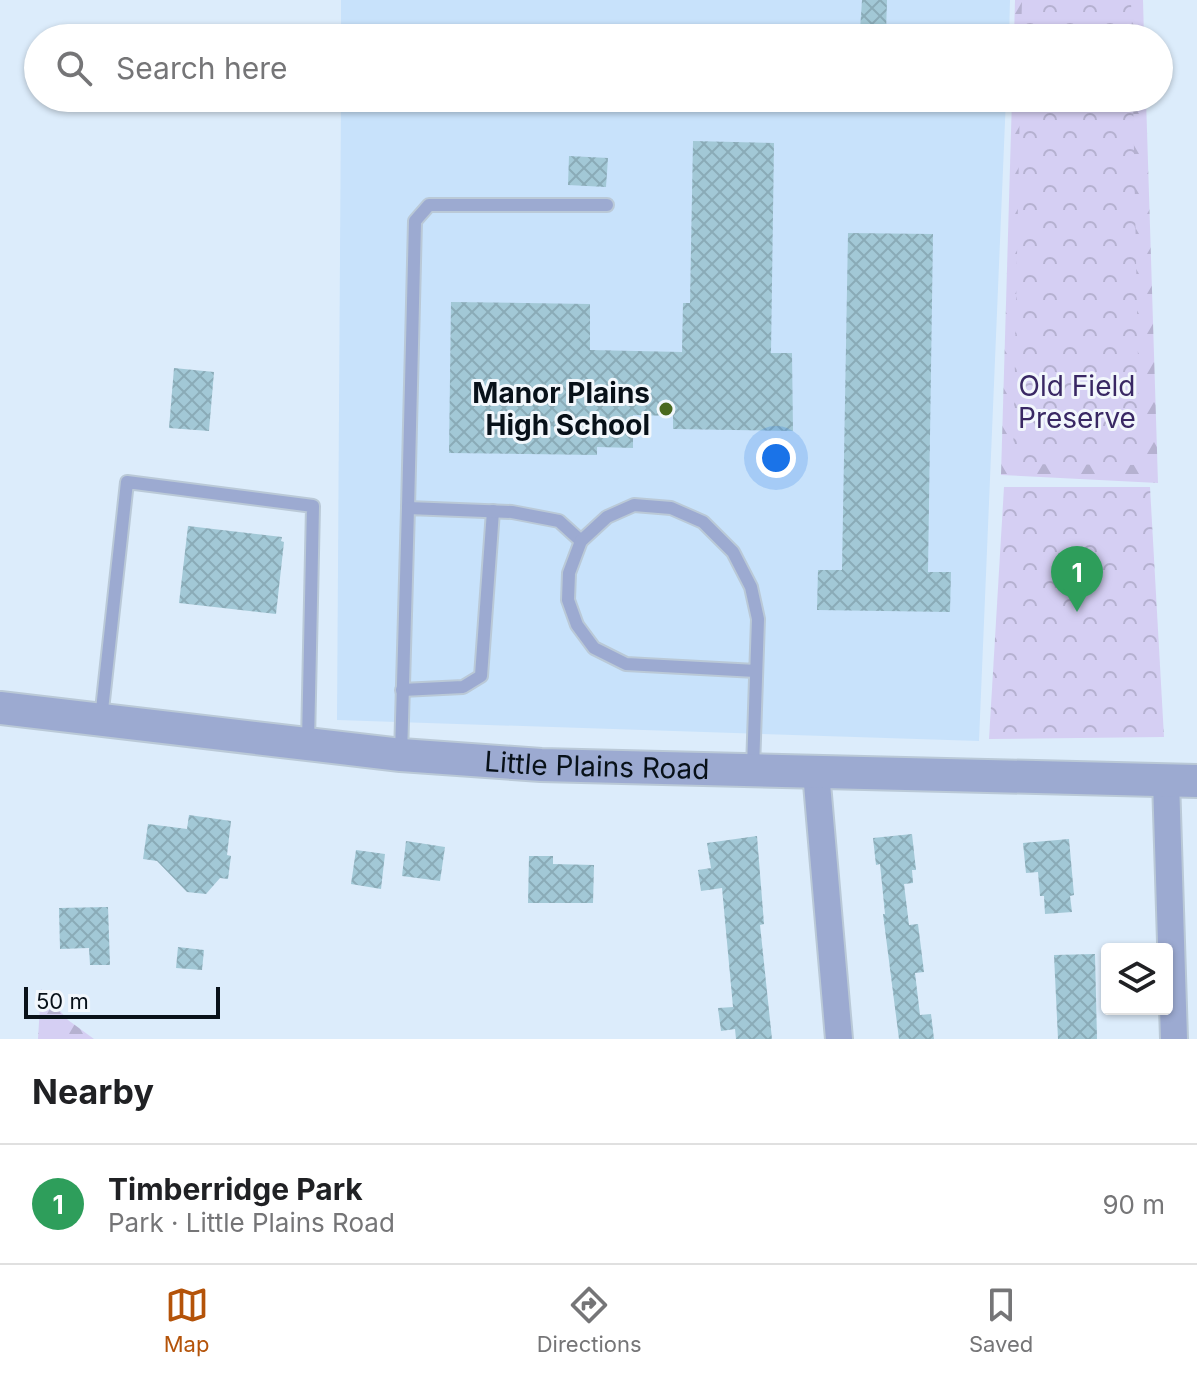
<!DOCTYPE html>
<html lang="en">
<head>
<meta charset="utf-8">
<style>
  body { margin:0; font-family:Inter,sans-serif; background:#f2f2f2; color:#202124 }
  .controls { position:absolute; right:24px; bottom:24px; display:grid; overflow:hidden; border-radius:8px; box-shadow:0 2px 6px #0004 }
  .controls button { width:72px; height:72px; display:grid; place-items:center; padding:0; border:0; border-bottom:2px solid #e0e0e0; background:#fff; color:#202124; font:40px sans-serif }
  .scale { position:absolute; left:24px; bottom:20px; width:196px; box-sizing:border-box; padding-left:8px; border:4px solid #081119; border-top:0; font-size:22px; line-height:28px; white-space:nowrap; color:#081119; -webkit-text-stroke:6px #f2f7fc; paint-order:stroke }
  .you { position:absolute; left:776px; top:458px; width:28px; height:28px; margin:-20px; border:6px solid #fff; border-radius:50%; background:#1a73e8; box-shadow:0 0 0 12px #1a73e833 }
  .badge { display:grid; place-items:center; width:52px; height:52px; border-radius:50%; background:#b45309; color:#fff; font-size:26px; font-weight:700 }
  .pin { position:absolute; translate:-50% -66px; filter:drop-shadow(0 2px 4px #0008) }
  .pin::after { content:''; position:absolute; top:42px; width:28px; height:24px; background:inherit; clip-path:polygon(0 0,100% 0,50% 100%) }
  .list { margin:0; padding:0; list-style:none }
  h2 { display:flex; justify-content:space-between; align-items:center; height:104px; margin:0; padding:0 32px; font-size:34px }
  h2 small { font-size:26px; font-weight:400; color:#757577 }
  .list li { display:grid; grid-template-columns:52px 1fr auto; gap:24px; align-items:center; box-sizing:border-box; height:120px; padding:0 32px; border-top:2px solid #e0e0e0 }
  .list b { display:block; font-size:30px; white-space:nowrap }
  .list p { margin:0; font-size:26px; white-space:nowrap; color:#757577 }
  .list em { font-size:26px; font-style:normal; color:#757577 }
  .icon { flex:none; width:44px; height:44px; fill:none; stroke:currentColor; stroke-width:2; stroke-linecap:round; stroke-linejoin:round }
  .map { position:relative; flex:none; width:1197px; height:1039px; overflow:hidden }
  .search { position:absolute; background:#fff; box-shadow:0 2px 6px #0004; left:24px; right:24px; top:24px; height:88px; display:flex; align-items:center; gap:20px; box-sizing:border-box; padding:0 28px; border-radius:44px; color:#757577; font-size:30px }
  .sheet { height:224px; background:#fff }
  nav { display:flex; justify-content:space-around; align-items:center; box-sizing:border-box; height:112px; border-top:2px solid #e0e0e0; background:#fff; font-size:22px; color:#757577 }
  nav a { display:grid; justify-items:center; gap:4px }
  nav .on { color:#b45309 }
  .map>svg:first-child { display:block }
  .built { fill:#c8e2fb }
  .forest { fill:url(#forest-firs) }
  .park { fill:url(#park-crowns) }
  .building { fill:url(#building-cross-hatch) }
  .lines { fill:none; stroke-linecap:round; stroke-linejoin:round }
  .service-casing { stroke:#bac9d7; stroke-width:16 }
  .minor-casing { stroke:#bac9d7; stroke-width:30 }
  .tertiary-casing { stroke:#bac9d7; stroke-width:36 }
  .service { stroke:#9caad1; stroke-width:12 }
  .minor { stroke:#9caad1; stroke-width:26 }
  .tertiary { stroke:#9caad1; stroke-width:32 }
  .poi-dot { fill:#48681e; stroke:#f2f7fc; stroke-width:3 }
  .labels { text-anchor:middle; stroke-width:6; stroke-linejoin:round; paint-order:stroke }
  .park-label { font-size:28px; fill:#392864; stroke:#f2f7fc }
  .poi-label { font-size:28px; font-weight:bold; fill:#081119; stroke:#f2f7fc; text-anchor:end }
  .street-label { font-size:28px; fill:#081119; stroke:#f2f7fc }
</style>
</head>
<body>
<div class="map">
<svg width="1197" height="1039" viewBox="0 0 1197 1039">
  <defs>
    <pattern id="forest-firs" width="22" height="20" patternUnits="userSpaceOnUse" patternTransform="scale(2)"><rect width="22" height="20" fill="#d5cff3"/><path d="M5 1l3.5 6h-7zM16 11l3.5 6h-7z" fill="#b5b1d0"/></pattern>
    <pattern id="park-crowns" width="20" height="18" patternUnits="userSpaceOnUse" patternTransform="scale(2)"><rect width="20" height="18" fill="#d5cff3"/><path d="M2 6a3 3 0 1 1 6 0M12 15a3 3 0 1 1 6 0" fill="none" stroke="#b5b1d0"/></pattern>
    <pattern id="building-cross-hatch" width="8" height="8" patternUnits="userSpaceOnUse" patternTransform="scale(2)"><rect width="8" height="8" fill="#a2c8d6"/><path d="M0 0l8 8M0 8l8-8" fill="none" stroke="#8aabb7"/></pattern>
  </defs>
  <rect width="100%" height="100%" fill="#dcecfb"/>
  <!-- built -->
  <g class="built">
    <path d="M341,0H1010L1009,38H341Z"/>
    <path d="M341,98H1006L979,741L337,720Z"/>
  </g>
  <!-- forest -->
  <g class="forest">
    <path d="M1015,0H1143L1144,38H1014Z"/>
    <path d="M1012,98H1146L1158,483L1001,475Z"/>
    <path d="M41,989L68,1020L94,1039H38Z"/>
  </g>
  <!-- park -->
  <g class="park">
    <path d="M1022,0H1131L1132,38H1021Z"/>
    <path d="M1020,98H1133L1140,465L1013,464Z"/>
    <path d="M1004,487H1150L1164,737L989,739Z"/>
  </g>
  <!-- building -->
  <g class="building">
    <path d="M862,0H887L886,32L860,31Z"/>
    <path d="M693,141L774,143L771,353H792L793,431L673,429V416L633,415V448L597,447V455L449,453L451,302L590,304V350L682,352L683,303H690Z"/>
    <path d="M569,156L608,158L606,187L568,185Z"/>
    <path d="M848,233L933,234L928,572H951L950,612L817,610L818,570H842Z"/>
    <path d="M174,368L214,372L209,431L169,428Z"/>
    <path d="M188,526L282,537L281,541L284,542L276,614L179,603Z"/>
    <path d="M189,815L231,821L227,855L231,856L228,879L220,878L206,894L187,892L157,861L143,859L148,824L187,829Z"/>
    <path d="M912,834L916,870H912L913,883L904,884L909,925L918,924L924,972L915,973L920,1015L931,1014L934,1039H899L883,914H885L880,864L876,865L873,838Z"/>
    <path d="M757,836L764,924L760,925L772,1039H736L735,1029L721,1031L718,1008L733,1007L722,888L701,891L698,870L711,868L707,843Z"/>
    <path d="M1069,839L1074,895L1070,896L1072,912L1045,914L1044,896H1040L1038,872L1026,873L1023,843Z"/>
    <path d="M406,841L445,847L440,881L402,876Z"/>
    <path d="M356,850L385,854L381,889L351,884Z"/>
    <path d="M529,856H553V864L594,865L593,903H528Z"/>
    <path d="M108,907L110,965H90L89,948L60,949L59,908Z"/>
    <path d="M178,947L204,950L202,970L176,968Z"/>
    <path d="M1095,954L1097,1039H1058L1054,955Z"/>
  </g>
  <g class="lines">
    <defs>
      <g id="service">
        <path d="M408,508L415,221L429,205H607"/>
        <path d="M402,690L463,687L481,676L493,511"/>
        <path d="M101,719L127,482L313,506L308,742"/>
        <path d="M401,755L408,508L512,512L559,521L581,541"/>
        <path d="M753,768L758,619L751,587L733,552L703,522L671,508L634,505L607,517L581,541L569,573L568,600L577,625L594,648L626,664L756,671"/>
      </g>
      <g id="minor">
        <path d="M816,772L839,1039"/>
        <path d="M1166,780L1174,1039"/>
      </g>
      <g id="tertiary">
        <path id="s1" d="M0,708L401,755L541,765L1197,781"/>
      </g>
    </defs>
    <!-- service casing -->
    <use href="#service" class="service-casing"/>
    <!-- minor casing -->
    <use href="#minor" class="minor-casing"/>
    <!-- tertiary casing -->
    <use href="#tertiary" class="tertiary-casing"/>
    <!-- service -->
    <use href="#service" class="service"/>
    <!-- minor -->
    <use href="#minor" class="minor"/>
    <!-- tertiary -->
    <use href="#tertiary" class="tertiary"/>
  </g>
  <!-- markers -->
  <circle class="poi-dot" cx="666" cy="409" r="8"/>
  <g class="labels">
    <!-- park labels -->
    <g class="park-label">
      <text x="1077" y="396">Old Field<tspan x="1077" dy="32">Preserve</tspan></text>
    </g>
    <!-- poi labels -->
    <g class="poi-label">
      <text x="650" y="403">Manor Plains<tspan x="650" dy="32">High School</tspan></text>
    </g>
    <!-- street labels -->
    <g class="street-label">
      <text dy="10" stroke="none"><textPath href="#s1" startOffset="600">Little Plains Road</textPath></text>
    </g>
  </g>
</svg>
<div class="controls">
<button><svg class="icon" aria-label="layers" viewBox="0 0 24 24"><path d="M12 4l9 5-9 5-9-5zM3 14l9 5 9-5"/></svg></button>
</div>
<div class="scale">50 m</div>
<div class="you"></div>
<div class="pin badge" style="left:1077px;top:612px;background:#2e9e5b">1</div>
<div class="search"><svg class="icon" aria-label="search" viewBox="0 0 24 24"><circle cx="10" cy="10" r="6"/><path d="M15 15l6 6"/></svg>Search here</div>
</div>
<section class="sheet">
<h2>Nearby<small></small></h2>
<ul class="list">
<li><span class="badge" style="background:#2e9e5b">1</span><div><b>Timberridge Park</b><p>Park · Little Plains Road</p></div><em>90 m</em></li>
</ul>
</section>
<nav>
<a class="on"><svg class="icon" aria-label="map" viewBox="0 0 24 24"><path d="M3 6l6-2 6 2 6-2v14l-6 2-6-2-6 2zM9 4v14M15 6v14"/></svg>Map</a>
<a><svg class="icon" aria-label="directions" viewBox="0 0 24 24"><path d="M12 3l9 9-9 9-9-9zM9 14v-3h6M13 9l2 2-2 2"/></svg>Directions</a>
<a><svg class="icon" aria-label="saved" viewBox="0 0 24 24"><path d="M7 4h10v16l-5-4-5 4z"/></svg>Saved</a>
</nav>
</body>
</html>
